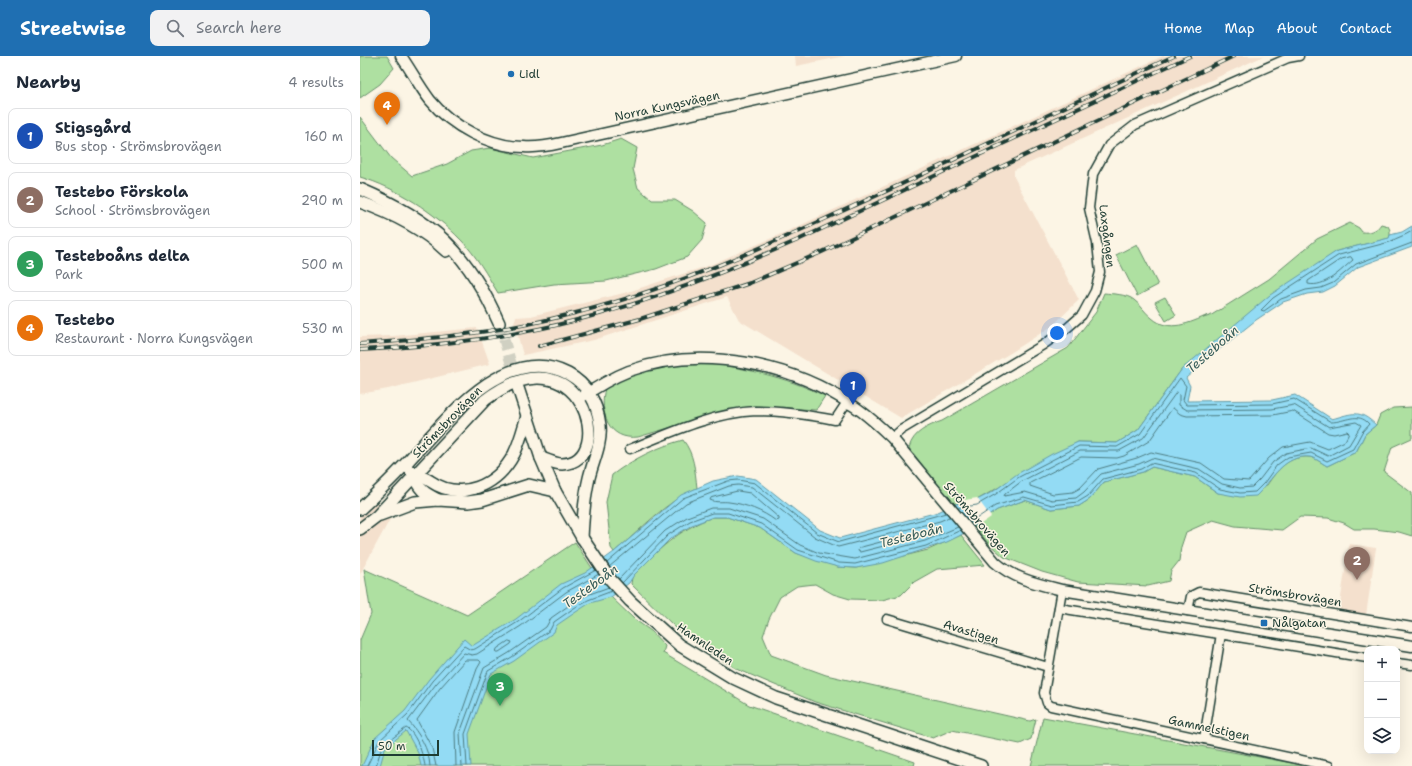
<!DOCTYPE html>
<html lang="en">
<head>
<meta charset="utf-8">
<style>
  body { margin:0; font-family:"Shantell Sans",sans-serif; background:#f2f2f3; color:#1f2937 }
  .controls { position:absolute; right:12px; bottom:12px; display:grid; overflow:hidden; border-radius:8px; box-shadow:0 4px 16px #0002 }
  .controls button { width:36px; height:36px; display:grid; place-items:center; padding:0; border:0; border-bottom:1px solid #e0e1e3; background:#fff; color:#1f2937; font:20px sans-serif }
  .scale { position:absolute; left:12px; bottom:10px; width:67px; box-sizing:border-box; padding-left:4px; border:2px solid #1f3d34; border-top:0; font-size:11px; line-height:14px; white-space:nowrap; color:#1f3d34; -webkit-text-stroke:3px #fcf5e5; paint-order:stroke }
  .you { position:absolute; left:697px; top:277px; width:14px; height:14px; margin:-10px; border:3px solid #fff; border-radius:50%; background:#1a73e8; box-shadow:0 0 0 6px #1a73e833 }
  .badge { display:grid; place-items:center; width:26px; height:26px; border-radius:50%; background:#1f6fb2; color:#fff; font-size:13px; font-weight:700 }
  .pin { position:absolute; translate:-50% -33px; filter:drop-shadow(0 1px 2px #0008) }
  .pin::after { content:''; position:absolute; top:21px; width:14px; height:12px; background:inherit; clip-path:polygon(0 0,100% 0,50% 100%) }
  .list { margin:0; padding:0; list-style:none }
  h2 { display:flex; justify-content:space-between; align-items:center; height:52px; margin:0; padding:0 16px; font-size:17px }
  h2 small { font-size:13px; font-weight:400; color:#747a83 }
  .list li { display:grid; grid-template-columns:26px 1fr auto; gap:12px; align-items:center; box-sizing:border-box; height:56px; margin:0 8px 8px; padding:0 8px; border:1px solid #e0e1e3; border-radius:8px }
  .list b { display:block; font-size:15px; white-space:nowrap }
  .list p { margin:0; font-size:13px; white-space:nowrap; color:#747a83 }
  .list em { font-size:13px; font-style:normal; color:#747a83 }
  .icon { flex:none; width:22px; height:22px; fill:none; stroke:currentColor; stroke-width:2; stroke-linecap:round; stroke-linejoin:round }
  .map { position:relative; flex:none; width:1052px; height:710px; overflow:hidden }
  header { display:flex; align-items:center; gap:24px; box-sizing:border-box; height:56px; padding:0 20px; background:#1f6fb2; color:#fff }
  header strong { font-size:19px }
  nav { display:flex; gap:22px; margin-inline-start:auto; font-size:14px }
  .search { width:280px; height:36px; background:#f2f2f3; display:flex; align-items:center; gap:10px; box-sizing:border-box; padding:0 14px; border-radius:8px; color:#747a83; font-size:15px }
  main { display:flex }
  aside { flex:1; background:#fff }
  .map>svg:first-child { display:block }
  .built { fill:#f4e0cd }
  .green { fill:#aee0a1; stroke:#668e6a }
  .water { fill:#93dbf4; stroke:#659ca7 }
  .pier { fill:#fcf5e5 }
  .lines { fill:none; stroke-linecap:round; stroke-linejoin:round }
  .shore { stroke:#4d7c81; stroke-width:1 }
  .secondary-tunnel { stroke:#d0d0c2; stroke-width:11; stroke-dasharray:11 5.5; stroke-linecap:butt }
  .minor-casing { stroke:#1f3d34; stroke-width:11 }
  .tertiary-casing { stroke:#1f3d34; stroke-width:13 }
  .secondary-casing { stroke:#1f3d34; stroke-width:14 }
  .minor { stroke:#fcf5e5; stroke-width:8 }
  .tertiary { stroke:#fcf5e5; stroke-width:10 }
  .secondary { stroke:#fcf5e5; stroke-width:11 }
  .rail-casing { stroke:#1f3d34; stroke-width:4 }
  .rail { stroke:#fcf5e5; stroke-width:2.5; stroke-dasharray:8; stroke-linecap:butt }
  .poi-dot { fill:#1f6fb2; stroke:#fcf5e5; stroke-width:1.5 }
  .labels { text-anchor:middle; stroke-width:3; stroke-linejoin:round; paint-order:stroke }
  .poi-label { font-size:12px; fill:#1f3d34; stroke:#fcf5e5; text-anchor:start }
  .street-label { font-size:12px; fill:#1f3d34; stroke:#fcf5e5 }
  .water-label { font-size:13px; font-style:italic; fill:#365d5a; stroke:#fcf5e5 }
</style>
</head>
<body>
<header>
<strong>Streetwise</strong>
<div class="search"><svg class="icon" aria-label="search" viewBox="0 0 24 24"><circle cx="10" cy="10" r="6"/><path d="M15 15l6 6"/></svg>Search here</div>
<nav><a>Home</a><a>Map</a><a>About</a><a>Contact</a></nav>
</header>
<main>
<aside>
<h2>Nearby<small>4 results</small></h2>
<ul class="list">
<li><span class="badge" style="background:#1a4fb4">1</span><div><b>Stigsgård</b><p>Bus stop · Strömsbrovägen</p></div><em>160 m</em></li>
<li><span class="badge" style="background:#8d6e63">2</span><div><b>Testebo Förskola</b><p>School · Strömsbrovägen</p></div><em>290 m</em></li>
<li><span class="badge" style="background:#2e9e5b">3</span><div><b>Testeboåns delta</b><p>Park</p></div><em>500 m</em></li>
<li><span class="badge" style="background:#e8710a">4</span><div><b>Testebo</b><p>Restaurant · Norra Kungsvägen</p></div><em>530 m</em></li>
</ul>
</aside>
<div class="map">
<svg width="1052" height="710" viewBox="0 0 1052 710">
  <rect width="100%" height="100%" fill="#fcf5e5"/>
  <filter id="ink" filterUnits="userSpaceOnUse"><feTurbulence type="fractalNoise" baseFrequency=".025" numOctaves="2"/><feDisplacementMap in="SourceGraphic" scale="8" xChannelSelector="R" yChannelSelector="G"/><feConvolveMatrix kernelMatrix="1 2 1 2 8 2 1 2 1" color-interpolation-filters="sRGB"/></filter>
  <g filter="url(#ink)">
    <!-- built -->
    <g class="built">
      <path d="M435,0H485L436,10Z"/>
      <path d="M803,0H904L654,114V121L719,244L692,270L652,296L541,362L379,264L367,241L234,284L163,299L154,266L156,261L171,260L268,236L350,209L439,170Z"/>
      <path d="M117,272L130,308L28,333L0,338V281L33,280Z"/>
      <path d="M41,443L0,518V450Z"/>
      <path d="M989,488L1016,492L1006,559L979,555Z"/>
    </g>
    <!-- green -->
    <g class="green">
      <path d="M0,0H27L34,12L20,28L0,42Z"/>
      <path d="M0,61L31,102L52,120L87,108L111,95L130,92L173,102L242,89L261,83L277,92L273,113L278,132L292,144H315L333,155L347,167L342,184L327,201L296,213L246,225L194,228L138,237C127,219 116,199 101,184C74,156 37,132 0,121Z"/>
      <path d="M990,167L999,172L1002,176C1009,177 1017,175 1021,168L1028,170L1030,174V182L977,195L822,313L778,374L757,387L718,386L615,445L595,448L587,441L549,392C553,376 568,370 582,365L708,292L736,256L744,237C753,238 767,238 774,244C781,249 785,257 792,262C809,277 830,267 848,259L843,262L850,260L909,223L957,183Z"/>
      <path d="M777,188L798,229L777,240L756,199Z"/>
      <path d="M805,241L816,259L806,265L795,246Z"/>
      <path d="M338,305C383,312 424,320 465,340L456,354L395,350L373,353L278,381C248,385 239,356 245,332C274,315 305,310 338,305Z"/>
      <path d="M1052,351V382L1032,391L1024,416L1052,437V480L1039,476L1014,473H994L984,467L968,462L940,461L922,474L875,470L853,464L826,476L821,491L819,505L811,515L809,525L788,530L718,526L682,516L644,501L628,487L614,470L637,454L665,444L691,453L719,450L730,443L744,426L783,416L792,411L835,421L858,437L907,429C917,414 929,399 950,401C955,402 962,407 967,410L996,396L1005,378L1016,369L1020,359L1033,352Z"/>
      <path d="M323,384C334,398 335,414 337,432C305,446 281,474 254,496L251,492L246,446L252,419C273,403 297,391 323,384Z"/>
      <path d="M353,461H367L400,472L436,497L478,511L496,512L568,494L601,479L625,509L577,513L554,526L541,539L522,544L490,543L473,538L455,528L437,530L420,541L409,563L403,580L411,599L466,619L670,665L676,663L671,683L660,688L592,674L573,682L455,646L377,613L343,592L317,573L271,528L272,521C298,494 317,474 353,461Z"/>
      <path d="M215,486L251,541L274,563L291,575L305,590L303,597L389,649L555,706L554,710H0V584L11,558L4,513L107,559Z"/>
      <path d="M683,661L948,710H671Z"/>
    </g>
    <!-- water -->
    <path class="water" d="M1052,170V191L998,211L975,230L963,236L947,238L923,246L896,264L851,300L826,322L830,330L827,345L912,344L935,339L972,363C993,357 999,353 1016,369L1005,378L996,396L967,410C962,407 955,402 950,401C923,398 912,425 896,440L880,441L858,437L835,421L792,411L783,416L744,426L730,443L719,450L691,453L665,444L637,454L601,479L587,486L523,507L496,512L478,511L456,505L436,497L400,472L367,461H353L332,469L310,483L274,519L269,527L251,541L230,547L216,556L197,569L194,576L154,605L131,618L109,678L111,710H61L58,697L46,675L25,692L20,710H2L15,682L45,655L69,623L104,583L112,590L156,563L201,528L225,517L254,496L321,439L353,425L378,420L396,423L460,474L480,482L578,456L595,448L615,445L634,435L657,418L692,398L718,386L757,387L778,374L822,313L910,239L977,195L1029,182L1030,179L1042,176Z"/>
    <!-- pier -->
    <path class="pier" d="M617,442L631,461L618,470L599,445Z"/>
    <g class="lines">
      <!-- shore -->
      <g class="shore">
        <path d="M1052,175C1045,180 1037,181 1030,186L979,199L913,242L901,254L904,255L921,243L946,234L961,232L973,227L996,208L1052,187"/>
        <path d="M991,201L993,204C981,214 965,232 948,228V225L981,203Z"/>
        <path d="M817,336L819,338V349L827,354L912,353L934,349L969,371L996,366L1001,369L989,389L968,400L951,392L926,397L913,406L900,423L892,431L880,432L862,428L839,413L792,402L779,408L741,418L724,436L716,442L692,444L665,436L644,440L645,438L662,425L720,395H759L783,382Z"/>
        <path d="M813,352L820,358L827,360L913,359L933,355L968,377L974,378L987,375L989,377L985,385L968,393L950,386L923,391L909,402L889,425L864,423L841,407L791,396L777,402L738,413L720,432L713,436L693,438L670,430V427L721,401L757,402L764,400L789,385Z"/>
        <path d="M378,435L390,437L419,462V464L416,465C403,455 385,448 369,446C363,445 356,447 350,444L351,442Z"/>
        <path d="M598,452L617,449L636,438L659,421L719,390L757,391L780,378L820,322L826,330L823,344L827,349L912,348L934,343L971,366C985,366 998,355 1009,368L1002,376L993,393L967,405L951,397L928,401L917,409L904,427L895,436L880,437L860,433L836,417L791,407L781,413L743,423L728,440L718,446L692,449L664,441L635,450L610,467"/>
        <path d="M564,475L566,477L563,480L500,496L498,495L499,492Z"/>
        <path d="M247,507L323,442L368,425L378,424L395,427L457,477L479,486L586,457"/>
        <path d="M249,511L326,447L369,430L378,429L392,431L455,481L478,491L580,465L589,461"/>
        <path d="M259,523L305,475L327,461L351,452H369L403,463L440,489L459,497L495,503L565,485L598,471"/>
        <path d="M262,527L308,479L330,465L352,457H368L401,468L438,494L479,507L495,508L566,490L601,474"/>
        <path d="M149,585L152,586L151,588L139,596H136L137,593Z"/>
        <path d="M7,710L19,685L48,658L72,625L104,590L111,594L115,593L158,566L203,532L236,514"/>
        <path d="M16,710L22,690L46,672C55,675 64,701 65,710"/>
        <path d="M70,710C69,693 59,677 48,665L76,628L104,597L112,599L117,598L161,570L206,536L239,518"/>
        <path d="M76,710L72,692L57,664L80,632L105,604H119L121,606L117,613L95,676L96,710"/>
        <path d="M102,710L100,677L124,612L149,597L186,571L191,562L211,548L227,539L249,531"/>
        <path d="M107,710L105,678L128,615L152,601L190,574L194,566L214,552L228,544L252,535"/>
      </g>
      <!-- secondary-tunnel -->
      <path class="secondary-tunnel" d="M139,267L156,324"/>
      <defs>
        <g id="minor">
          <path d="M532,382L541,374L683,289L706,273L722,259L735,235L740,216L737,187L729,152L733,118L749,89L775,69L928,2L939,0"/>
          <path d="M270,393C310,377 352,357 396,355C422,355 449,359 475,364L487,346"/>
          <path d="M702,534L684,637L687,647L691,650L969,710"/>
          <path d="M699,552L1007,602"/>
          <path d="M828,555L831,540L839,536L1052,571"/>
          <path d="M527,563L688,611"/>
          <path d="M1037,607L1052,609"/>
          <path d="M844,683L861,578"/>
        </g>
        <g id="tertiary">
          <path d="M41,0C51,14 59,30 70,44C91,70 130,91 164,91C177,92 188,90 201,87L596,0"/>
          <path d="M219,343C235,332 251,322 269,315C341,289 430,307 492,349C507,358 520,371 532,382L635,506C654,523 678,528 702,534L1052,590"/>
        </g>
        <g id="secondary">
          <path d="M0,133C73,164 107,195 139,267"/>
          <path d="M0,146C31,157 62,172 86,195"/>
          <path d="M158,332L181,402L195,435L221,480L249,522L270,545L319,589L373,622L416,642L621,710"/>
          <path d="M51,415C56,420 63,420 70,425C101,446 137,430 154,398C160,386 163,373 167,360"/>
          <path d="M54,418C57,433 66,438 78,444"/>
          <path d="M0,453C17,437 34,421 49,404C85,365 146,285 208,318C228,329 237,346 240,369C242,388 233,405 229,422C224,442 223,462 222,482"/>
          <path d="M20,459L55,446L78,444L108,446L122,444L169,429L195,435"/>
          <path d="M0,473L17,460L125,344C221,270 259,406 202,408C195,408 188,404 181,402"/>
        </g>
      </defs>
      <!-- minor casing -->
      <use href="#minor" class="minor-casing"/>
      <!-- tertiary casing -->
      <use href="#tertiary" class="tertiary-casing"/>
      <!-- secondary casing -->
      <use href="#secondary" class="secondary-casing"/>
      <!-- minor -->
      <use href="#minor" class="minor"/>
      <!-- tertiary -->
      <use href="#tertiary" class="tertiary"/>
      <!-- secondary -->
      <use href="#secondary" class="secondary"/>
      <defs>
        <g id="rail">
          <path d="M0,288C68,283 137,277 203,260C305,236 395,195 489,152C598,103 705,50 814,0"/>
          <path d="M179,290L280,263L390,227L462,196L874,0"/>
          <path d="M0,294C71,290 144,283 213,265C291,246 365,216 438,184L830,0"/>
        </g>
      </defs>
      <!-- rail casing -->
      <use href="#rail" class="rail-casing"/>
      <!-- rail -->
      <use href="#rail" class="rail"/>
    </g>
  </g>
  <!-- markers -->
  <g class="poi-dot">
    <circle cx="151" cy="18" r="4"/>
    <rect x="900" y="563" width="8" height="8" rx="2"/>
  </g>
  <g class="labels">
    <!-- poi labels -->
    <g class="poi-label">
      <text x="159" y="22">Lidl</text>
      <text x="912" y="571">Nålgatan</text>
    </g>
    <!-- street labels -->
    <g class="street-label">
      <text transform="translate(307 50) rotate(-12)" y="4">Norra Kungsvägen</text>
      <text transform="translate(747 180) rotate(83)" y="4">Laxgången</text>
      <text transform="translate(87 366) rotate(-46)" y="4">Strömsbrovägen</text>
      <text transform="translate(617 463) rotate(49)" y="4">Strömsbrovägen</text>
      <text transform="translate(935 539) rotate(9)" y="4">Strömsbrovägen</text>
      <text transform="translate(611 576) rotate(17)" y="4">Avastigen</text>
      <text transform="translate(345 588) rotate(34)" y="4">Hamnleden</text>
      <text transform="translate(849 672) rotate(12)" y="4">Gammelstigen</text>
    </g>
    <!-- water labels -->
    <g class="water-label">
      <text transform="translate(852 293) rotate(-41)" y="5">Testeboån</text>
      <text transform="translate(551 479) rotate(-14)" y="5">Testeboån</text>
      <text transform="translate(230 530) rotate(-36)" y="5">Testeboån</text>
    </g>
  </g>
</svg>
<div class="controls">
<button>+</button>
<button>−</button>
<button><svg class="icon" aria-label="layers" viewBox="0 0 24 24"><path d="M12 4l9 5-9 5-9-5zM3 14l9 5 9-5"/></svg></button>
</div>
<div class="scale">50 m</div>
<div class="you"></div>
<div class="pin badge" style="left:493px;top:349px;background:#1a4fb4">1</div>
<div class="pin badge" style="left:997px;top:524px;background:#8d6e63">2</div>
<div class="pin badge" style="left:140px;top:650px;background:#2e9e5b">3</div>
<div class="pin badge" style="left:27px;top:69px;background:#e8710a">4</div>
</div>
</main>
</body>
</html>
